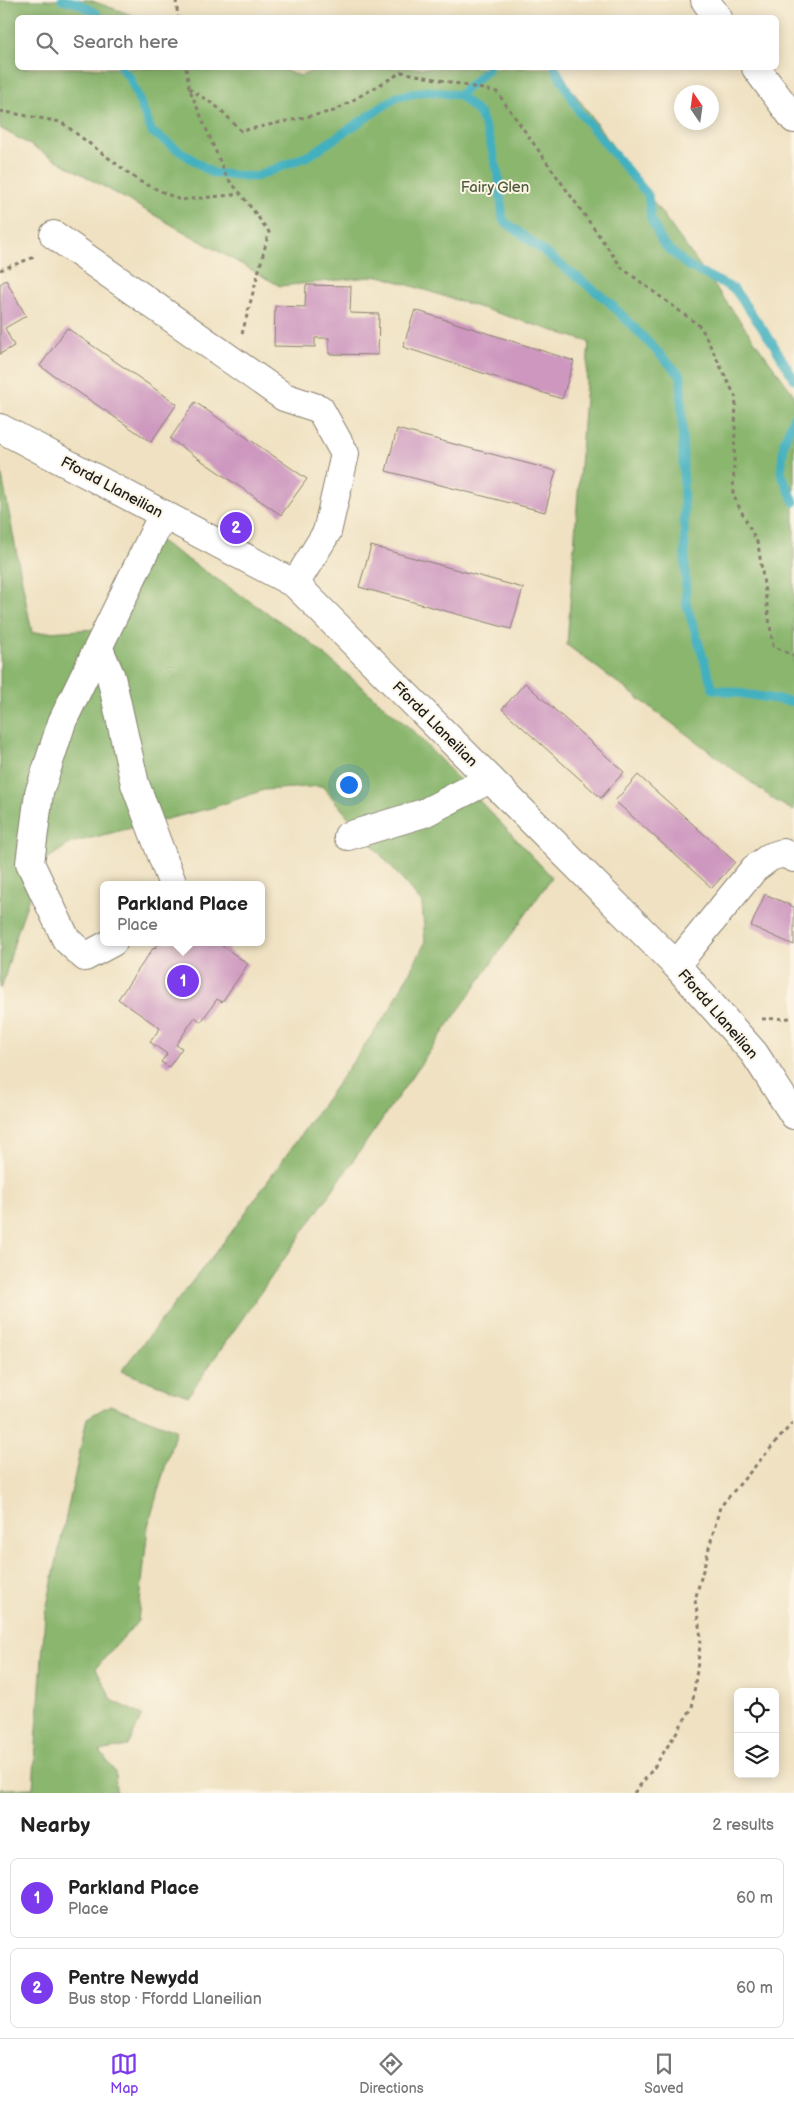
<!DOCTYPE html>
<html lang="en">
<head>
<meta charset="utf-8">
<style>
  body { margin:0; font-family:"Balsamiq Sans",sans-serif; background:#f6f6f6; color:#222 }
  .controls { position:absolute; right:15px; bottom:15px; display:grid; overflow:hidden; border-radius:8px; box-shadow:0 2px 12px #0003 }
  .controls button { width:45px; height:45px; display:grid; place-items:center; padding:0; border:0; border-bottom:1px solid #e0e0e0; background:#fff; color:#222; font:25px sans-serif }
  .compass { position:absolute; left:674px; top:85px; width:45px; height:45px; border-radius:50%; background:#fff; box-shadow:0 2px 12px #0003; rotate:347deg }
  .you { position:absolute; left:348px; top:784px; width:18px; height:18px; margin:-12px; border:4px solid #fff; border-radius:50%; background:#1a73e8; box-shadow:0 0 0 8px #1a73e833 }
  .badge { display:grid; place-items:center; width:32px; height:32px; border-radius:50%; background:#7c3aed; color:#fff; font-size:16px; font-weight:700 }
  .pin { position:absolute; translate:-50% -50%; border:2px solid #fff; box-shadow:0 1px 5px #0006 }
  .popup { position:absolute; left:100px; top:881px; width:165px; height:65px; box-sizing:border-box; display:grid; place-content:center; border-radius:8px; background:#fff; filter:drop-shadow(0 1px 4px #0005); font-size:16px; white-space:nowrap; color:#767676 }
  .popup b { font-size:19px; color:#222 }
  .popup::after { content:''; position:absolute; left:50%; top:100%; margin-left:-10px; border:10px solid transparent; border-top-color:#fff }
  .list { margin:0; padding:0; list-style:none }
  h2 { display:flex; justify-content:space-between; align-items:center; height:65px; margin:0; padding:0 20px; font-size:21px }
  h2 small { font-size:16px; font-weight:400; color:#767676 }
  .list li { display:grid; grid-template-columns:32px 1fr auto; gap:15px; align-items:center; box-sizing:border-box; height:80px; margin:0 10px 10px; padding:0 10px; border:1px solid #e0e0e0; border-radius:8px }
  .list b { display:block; font-size:19px; white-space:nowrap }
  .list p { margin:0; font-size:16px; white-space:nowrap; color:#767676 }
  .list em { font-size:16px; font-style:normal; color:#767676 }
  .icon { flex:none; width:28px; height:28px; fill:none; stroke:currentColor; stroke-width:2; stroke-linecap:round; stroke-linejoin:round }
  .map { position:relative; flex:none; width:794px; height:1793px; overflow:hidden }
  .search { position:absolute; background:#fff; box-shadow:0 2px 12px #0003; left:15px; right:15px; top:15px; height:55px; display:flex; align-items:center; gap:12px; box-sizing:border-box; padding:0 18px; border-radius:8px; color:#767676; font-size:19px }
  .sheet { height:245px; background:#fff }
  nav { display:flex; justify-content:space-around; align-items:center; box-sizing:border-box; height:70px; border-top:1px solid #e0e0e0; background:#fff; font-size:14px; color:#767676 }
  nav a { display:grid; justify-items:center; gap:2px }
  nav .on { color:#7c3aed }
  .map>svg:first-child { display:block }
  .forest { fill:#8ab66e; stroke:#536945 }
  .lines { fill:none; stroke-linecap:round; stroke-linejoin:round }
  .stream { stroke:#42b0bf; stroke-width:9 }
  .building { fill:#cd97bf }
  .minor-casing { stroke:#867e6e; stroke-width:30 }
  .major-casing { stroke:#867e6e; stroke-width:30 }
  .path { stroke:#867e6e; stroke-width:3; stroke-dasharray:4 4; stroke-linecap:butt }
  .minor { stroke:#fff; stroke-width:28 }
  .major { stroke:#fff; stroke-width:28 }
  .labels { text-anchor:middle; stroke-width:4; stroke-linejoin:round; paint-order:stroke }
  .park-label { font-size:15px; fill:#4f5d3f; stroke:#fcf5e5 }
  .street-label { font-size:15px; fill:#1c1c1c; stroke:#fcf5e5 }
</style>
</head>
<body>
<div class="map">
<svg width="794" height="1793" viewBox="0 0 794 1793">
  <rect width="100%" height="100%" fill="#fcf5e5"/>
  <filter id="ink" filterUnits="userSpaceOnUse"><feTurbulence type="fractalNoise" baseFrequency=".02" numOctaves="2"/><feDisplacementMap in="SourceGraphic" scale="10" xChannelSelector="R" yChannelSelector="G"/><feConvolveMatrix kernelMatrix="1 2 1 2 8 2 1 2 1" color-interpolation-filters="sRGB"/></filter>
  <filter id="wash" filterUnits="userSpaceOnUse"><feTurbulence type="fractalNoise" baseFrequency=".0096" numOctaves="4" result="noise"/><feDisplacementMap in="SourceGraphic" scale="20" xChannelSelector="R" yChannelSelector="G"/><feGaussianBlur stdDeviation="1.12" result="paint"/><feColorMatrix in="noise" values="0 0 0 0 0 0 0 0 0 0 0 0 0 0 0 0 0 1.4 0 .05"/><feComposite in="paint" operator="in"/></filter>
  <g filter="url(#wash)">
    <rect width="100%" height="100%" fill="#efe1c1"/>
    <!-- forest -->
    <g class="forest">
      <path d="M0,0H89L138,17L18,18V68H277L301,76L318,68H556L794,395V811L776,801L567,645L589,342L380,276L280,286L0,128Z"/>
      <path d="M0,466L32,633L97,629L157,539L306,639L412,730L552,877L188,1396L121,1371L230,1234L389,1011L425,943L422,903L322,786L264,790L211,808L71,843L41,863L17,933L2,987L0,988Z"/>
      <path d="M110,1405L176,1430L148,1526L138,1621L96,1668L112,1700L142,1715L128,1746L100,1751L115,1772L116,1793H0V1789L33,1788L45,1615L87,1418Z"/>
    </g>
    <g class="lines">
      <!-- stream -->
      <g class="stream">
        <path d="M62,0L77,3L97,14L98,18"/>
        <path d="M121,68L130,78L152,132L212,173L255,177L310,155L397,97L426,91L459,95L480,114L490,140L499,179L503,220L608,301L681,376L686,603L713,689L794,702"/>
        <path d="M555,68L580,113L648,195L651,219L663,244L688,266L734,289L772,342L794,379"/>
        <path d="M459,95L489,68"/>
        <path d="M794,416L784,442L781,473L794,502"/>
      </g>
    </g>
    <g id="blocks">
      <!-- building -->
      <g class="building">
        <path d="M6,280L26,316L5,328L14,346L0,354V284Z"/>
        <path d="M306,285L351,286L350,313L379,314L378,355L329,354V338H315V347L274,346L275,306L305,307Z"/>
        <path d="M415,310L574,361L562,399L403,347Z"/>
        <path d="M67,328L177,404L151,442L40,366Z"/>
        <path d="M195,402L307,479L281,515L170,439Z"/>
        <path d="M397,429L556,471L545,512L386,471Z"/>
        <path d="M371,546L523,588L511,629L359,587Z"/>
        <path d="M525,683L624,772L601,798L502,709Z"/>
        <path d="M638,775L735,862L712,888L615,801Z"/>
        <path d="M765,894L794,907V945L751,926Z"/>
        <path d="M160,942H217L248,964L222,1002L217,999L201,1022L195,1017L176,1045L182,1048L169,1067L161,1062L167,1054L150,1042L160,1028L118,999L154,947L155,948Z"/>
      </g>
    </g>
  </g>
  <g filter="url(#ink)">
    <use href="#blocks" fill-opacity="0" stroke="#867e6e" stroke-width="1"/>
    <g class="lines">
      <defs>
        <g id="minor">
          <path d="M705,0L718,18"/>
          <path d="M756,68L794,119"/>
          <path d="M54,235L284,397L320,409L345,454L327,532L295,584"/>
          <path d="M99,649L111,677L135,784L173,885"/>
          <path d="M348,836L424,813L490,779"/>
          <path d="M113,942L85,957L66,939L30,863L39,793L62,722L163,514"/>
          <path d="M676,965L754,869L770,857L783,853L794,858"/>
        </g>
        <path id="major" d="M0,428L295,584L676,965L754,1053L794,1115"/>
      </defs>
      <!-- minor casing -->
      <use href="#minor" class="minor-casing"/>
      <!-- major casing -->
      <use href="#major" class="major-casing"/>
      <!-- path -->
      <g class="path">
        <path d="M176,0L178,18"/>
        <path d="M186,68L189,88L227,178L241,194L269,232L242,334"/>
        <path d="M189,88L220,109L241,131L334,111L402,72L497,92L622,268L701,327L736,398L733,495L758,544L773,646L794,656"/>
        <path d="M0,111L61,122L139,181L180,200L241,194"/>
        <path d="M0,270L37,256"/>
        <path d="M762,1019L794,1018"/>
        <path d="M634,1793L653,1769L692,1708L701,1638L695,1600L720,1507L794,1421"/>
      </g>
      <!-- minor -->
      <use href="#minor" class="minor"/>
      <!-- major -->
      <use href="#major" class="major"/>
    </g>
  </g>
  <g class="labels">
    <!-- park labels -->
    <g class="park-label">
      <text x="495" y="192">Fairy Glen</text>
    </g>
    <!-- street labels -->
    <g class="street-label">
      <text transform="translate(112 487) rotate(28)" y="5">Ffordd Llaneilian</text>
      <text transform="translate(435 724) rotate(45)" y="5">Ffordd Llaneilian</text>
      <text transform="translate(718 1014) rotate(49)" y="5">Ffordd Llaneilian</text>
    </g>
  </g>
</svg>
<div class="controls">
<button><svg class="icon" aria-label="locate" viewBox="0 0 24 24"><circle cx="12" cy="12" r="6"/><path d="M12 2v4M12 18v4M2 12h4M18 12h4"/></svg></button>
<button><svg class="icon" aria-label="layers" viewBox="0 0 24 24"><path d="M12 4l9 5-9 5-9-5zM3 14l9 5 9-5"/></svg></button>
</div>
<svg class="compass" viewBox="-18 -18 36 36"><path d="M0-13l5 13h-10z" fill="#e53935"/><path d="M0 13l5-13h-10z" fill="#767676"/></svg>
<div class="you"></div>
<div class="pin badge" style="left:183px;top:981px">1</div>
<div class="popup"><b>Parkland Place</b>Place</div>
<div class="pin badge" style="left:236px;top:528px">2</div>
<div class="search"><svg class="icon" aria-label="search" viewBox="0 0 24 24"><circle cx="10" cy="10" r="6"/><path d="M15 15l6 6"/></svg>Search here</div>
</div>
<section class="sheet">
<h2>Nearby<small>2 results</small></h2>
<ul class="list">
<li><span class="badge">1</span><div><b>Parkland Place</b><p>Place</p></div><em>60 m</em></li>
<li><span class="badge">2</span><div><b>Pentre Newydd</b><p>Bus stop · Ffordd Llaneilian</p></div><em>60 m</em></li>
</ul>
</section>
<nav>
<a class="on"><svg class="icon" aria-label="map" viewBox="0 0 24 24"><path d="M3 6l6-2 6 2 6-2v14l-6 2-6-2-6 2zM9 4v14M15 6v14"/></svg>Map</a>
<a><svg class="icon" aria-label="directions" viewBox="0 0 24 24"><path d="M12 3l9 9-9 9-9-9zM9 14v-3h6M13 9l2 2-2 2"/></svg>Directions</a>
<a><svg class="icon" aria-label="saved" viewBox="0 0 24 24"><path d="M7 4h10v16l-5-4-5 4z"/></svg>Saved</a>
</nav>
</body>
</html>
